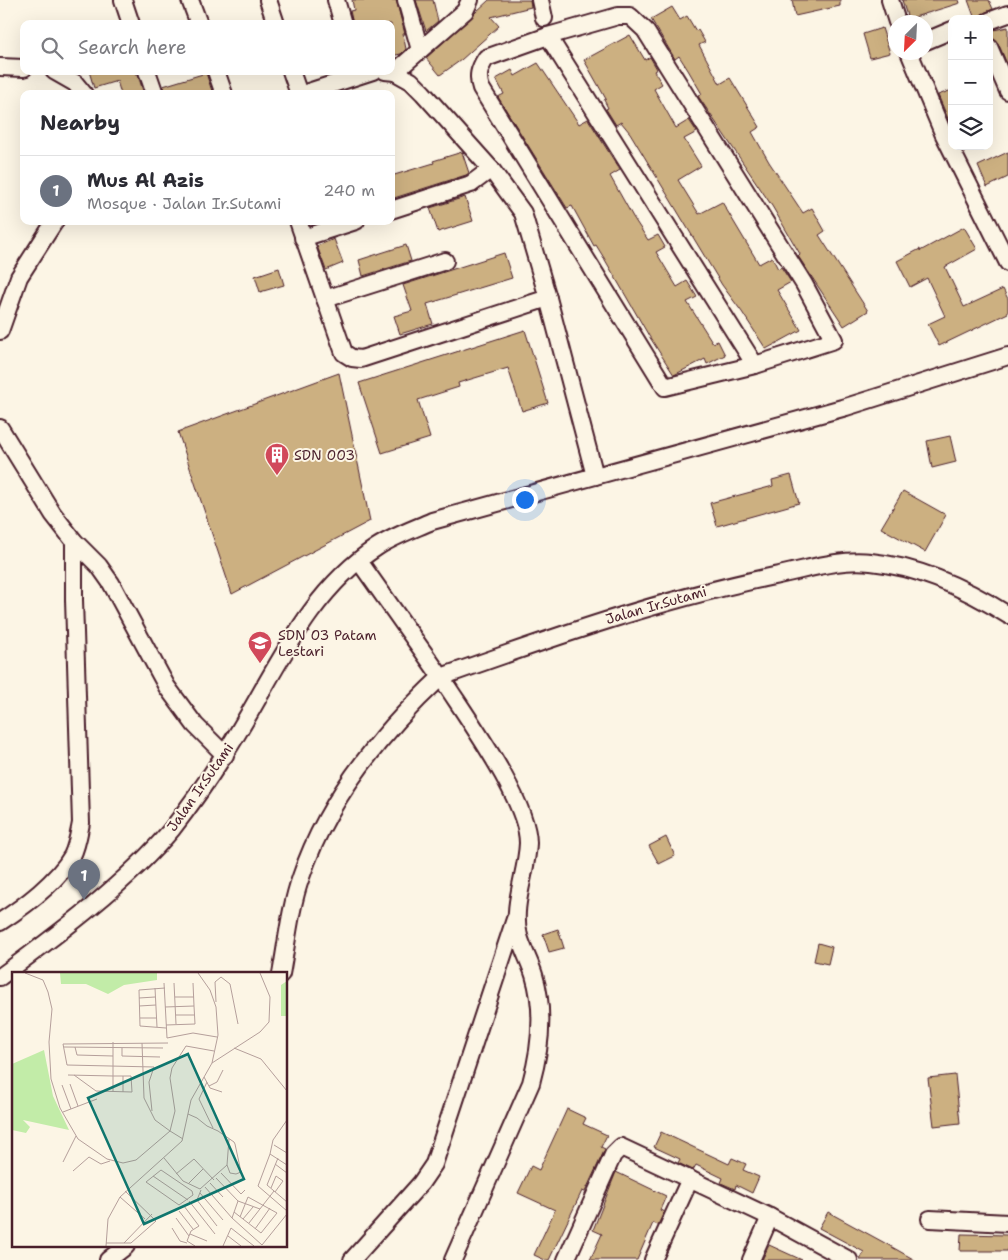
<!DOCTYPE html>
<html lang="en">
<head>
<meta charset="utf-8">
<style>
  body { margin:0; font-family:"Shantell Sans",sans-serif; background:#f7f7f7; color:#2b2b33 }
  .controls { position:absolute; right:15px; top:15px; display:grid; overflow:hidden; border-radius:10px; box-shadow:0 5px 20px #0002 }
  .controls button { width:45px; height:45px; display:grid; place-items:center; padding:0; border:0; border-bottom:1px solid #e1e1e2; background:#fff; color:#2b2b33; font:25px sans-serif }
  .compass { position:absolute; left:888px; top:15px; width:45px; height:45px; border-radius:50%; background:#fff; box-shadow:0 5px 20px #0002; rotate:204deg }
  .you { position:absolute; left:524px; top:499px; width:18px; height:18px; margin:-12px; border:4px solid #fff; border-radius:50%; background:#1a73e8; box-shadow:0 0 0 8px #1a73e833 }
  .badge { display:grid; place-items:center; width:32px; height:32px; border-radius:50%; background:#b45309; color:#fff; font-size:16px; font-weight:700 }
  .pin { position:absolute; translate:-50% -41px; filter:drop-shadow(0 1px 2px #0008) }
  .pin::after { content:''; position:absolute; top:26px; width:18px; height:15px; background:inherit; clip-path:polygon(0 0,100% 0,50% 100%) }
  .list { margin:0; padding:0; list-style:none }
  h2 { display:flex; justify-content:space-between; align-items:center; height:65px; margin:0; padding:0 20px; font-size:21px }
  h2 small { font-size:16px; font-weight:400; color:#7c7c81 }
  .list li { display:grid; grid-template-columns:32px 1fr auto; gap:15px; align-items:center; box-sizing:border-box; height:70px; padding:0 20px; border-top:1px solid #e1e1e2 }
  .list b { display:block; font-size:19px; white-space:nowrap }
  .list p { margin:0; font-size:16px; white-space:nowrap; color:#7c7c81 }
  .list em { font-size:16px; font-style:normal; color:#7c7c81 }
  .icon { flex:none; width:28px; height:28px; fill:none; stroke:currentColor; stroke-width:2; stroke-linecap:round; stroke-linejoin:round }
  .map { position:relative; flex:none; width:1008px; height:1260px; overflow:hidden }
  .search { position:absolute; background:#fff; box-shadow:0 5px 20px #0002; left:20px; top:20px; width:375px; height:55px; display:flex; align-items:center; gap:12px; box-sizing:border-box; padding:0 18px; border-radius:10px; color:#7c7c81; font-size:19px }
  .panel { position:absolute; background:#fff; box-shadow:0 5px 20px #0002; left:20px; top:90px; width:375px; height:135px; border-radius:10px }
  .map>svg:first-child { display:block }
  .building { fill:#ccb081; stroke:#4a1f2b }
  .lines { fill:none; stroke-linecap:round; stroke-linejoin:round }
  .minor-casing { stroke:#4a1f2b; stroke-width:20 }
  .minor { stroke:#fcf5e5; stroke-width:16 }
  .labels { text-anchor:middle; stroke-width:4; stroke-linejoin:round; paint-order:stroke }
  .poi-label { font-size:14px; fill:#4a1f2b; stroke:#fcf5e5; text-anchor:start }
  .street-label { font-size:14px; fill:#4a1f2b; stroke:#fcf5e5 }
  .inset-road { fill:none; stroke:#b59f9b; stroke-width:1 }
  .view { fill:#0f766e; fill-opacity:0.15; stroke:#0f766e; stroke-width:2.5 }
  .inset-edge { fill:none; stroke:#4a1f2b; stroke-width:2.5 }
</style>
</head>
<body>
<div class="map">
<svg width="1008" height="1260" viewBox="0 0 1008 1260">
  <rect width="100%" height="100%" fill="#fcf5e5"/>
  <filter id="ink" filterUnits="userSpaceOnUse"><feTurbulence type="fractalNoise" baseFrequency=".02" numOctaves="2"/><feDisplacementMap in="SourceGraphic" scale="10" xChannelSelector="R" yChannelSelector="G"/><feConvolveMatrix kernelMatrix="1 2 1 2 8 2 1 2 1" color-interpolation-filters="sRGB"/></filter>
  <g filter="url(#ink)">
    <!-- building -->
    <g class="building">
      <path d="M352,0H396L405,34H403L406,49L401,54L391,56V24H353L350,11L354,10Z"/>
      <path d="M416,0H433L438,21L426,31Z"/>
      <path d="M489,0H530L531,7L491,17L499,26L461,60L440,75L426,58Z"/>
      <path d="M792,0H840V6L795,16Z"/>
      <path d="M902,0H959L960,3L908,19Z"/>
      <path d="M968,0H989L993,9L982,14L979,19H975Z"/>
      <path d="M672,7L680,20L687,16L696,31L698,30L705,42L699,45L720,84L730,78L760,127L752,132L769,162L803,213L812,208L825,231L819,235L868,311L844,326L798,256L800,254L772,206L698,96L702,94L688,70L679,56L675,59L651,19Z"/>
      <path d="M1008,27V66L998,43L989,37V31Z"/>
      <path d="M882,28L890,53L870,58L863,34Z"/>
      <path d="M630,35L645,60L650,57L657,69L654,71L662,84L654,89L676,128L689,120L697,132L684,139L701,166L678,180L699,214L722,202L759,264L772,257L778,269L781,267L791,282L777,290L801,330L766,349L742,312L722,285L630,133L621,122L616,125L606,109L608,108L604,100L606,99L584,60Z"/>
      <path d="M538,63L579,124L588,119L620,170L610,176L633,217L648,240L658,235L665,247L656,252L677,287L687,281L697,297L687,302L713,343L718,341L725,355L707,364L705,359L674,375L649,336L604,258L596,245L594,246L572,206L567,208L498,97L504,94L496,79L512,70L515,76Z"/>
      <path d="M89,71H137L136,75H138L144,94H121L117,81L94,88Z"/>
      <path d="M206,73L213,94H165L163,86Z"/>
      <path d="M952,90V128L938,95Z"/>
      <path d="M462,152L469,173L466,175L391,199V176L434,163L433,161Z"/>
      <path d="M1008,152V177L987,187L978,166Z"/>
      <path d="M465,197L473,221L438,232L430,208Z"/>
      <path d="M964,227L977,249L945,267L964,307L1003,289L1008,299V313L939,346L928,324L945,316L927,278L910,287L897,261L920,249V251Z"/>
      <path d="M334,239L343,263L326,270L317,246Z"/>
      <path d="M406,245L411,261L363,276L359,260Z"/>
      <path d="M504,253L512,278L427,304L433,324L400,334L394,316L412,311L403,285Z"/>
      <path d="M279,268L284,285L260,292L255,276Z"/>
      <path d="M525,330L548,403L522,411L508,368L458,383L459,387L418,400L430,438L382,453L359,383Z"/>
      <path d="M339,373L370,521L232,594L178,432Z"/>
      <path d="M950,436L956,462L932,468L927,441Z"/>
      <path d="M791,475L799,503L717,526L710,503L773,486L772,480Z"/>
      <path d="M903,491L946,515L925,552L881,528Z"/>
      <path d="M666,837L675,856L659,864L649,846Z"/>
      <path d="M558,929L564,948L549,952L543,934Z"/>
      <path d="M818,943L832,947L828,964L814,961Z"/>
      <path d="M955,1075L960,1123L934,1126L928,1078Z"/>
      <path d="M567,1109L586,1118L583,1124L607,1135L601,1147L605,1149L585,1192L582,1191L549,1260H545L534,1255L555,1210L518,1193L531,1166L539,1170Z"/>
      <path d="M661,1132L729,1164L732,1158L746,1164L743,1170L759,1177L752,1193L736,1185L735,1189L721,1183L723,1178L696,1165L693,1170L678,1163L680,1159L654,1147Z"/>
      <path d="M616,1172L666,1196L660,1210L664,1212L658,1225L653,1223L637,1260H590L602,1234L593,1230Z"/>
      <path d="M828,1212L883,1242L915,1260H860L864,1252L819,1228Z"/>
      <path d="M961,1234L1008,1235V1251H960Z"/>
      <path d="M769,1245L802,1260H762Z"/>
    </g>
    <g class="lines">
      <defs>
        <g id="minor">
          <path d="M123,0L131,24"/>
          <path d="M190,0L199,24"/>
          <path d="M268,0L276,24"/>
          <path d="M336,0L343,24"/>
          <path d="M406,0L420,50"/>
          <path d="M540,0L544,18"/>
          <path d="M890,0L897,22"/>
          <path d="M618,16H630L645,30L804,284L834,340L755,365L665,387L481,88C477,76 479,69 486,58L548,36Z"/>
          <path d="M989,21L1008,14"/>
          <path d="M548,36L755,365"/>
          <path d="M926,41L952,30"/>
          <path d="M989,47L1008,91"/>
          <path d="M909,52L943,133L1008,263"/>
          <path d="M0,67L24,68"/>
          <path d="M54,71L75,83L84,94"/>
          <path d="M147,71L155,94"/>
          <path d="M216,71L224,94"/>
          <path d="M291,71L299,94"/>
          <path d="M385,71L395,72L411,81L423,93L491,169L523,213L548,298L595,476"/>
          <path d="M395,72L465,11L470,0"/>
          <path d="M302,94L373,71"/>
          <path d="M391,210L471,184L491,169"/>
          <path d="M298,221L344,353L352,358L361,359L548,298"/>
          <path d="M303,238L356,221"/>
          <path d="M325,299L445,261"/>
          <path d="M0,331L19,277L55,221"/>
          <path d="M0,428L53,514L74,541L99,566L111,583L167,687L195,725L225,755"/>
          <path d="M359,561L441,677C551,638 659,600 774,576C805,570 839,558 871,562C920,567 967,589 1008,615"/>
          <path d="M0,922C23,907 58,881 72,856C77,846 79,833 81,823L74,600V541"/>
          <path d="M281,974C287,942 290,908 301,877C327,799 382,732 441,677C465,715 528,800 528,843C527,873 511,906 519,936C523,950 530,962 534,975C545,1011 541,1047 531,1083L453,1260"/>
          <path d="M0,977C58,934 126,884 172,829C190,806 208,780 224,755C271,684 303,595 377,547C394,536 414,529 432,521L846,407L1008,356"/>
          <path d="M930,1219L1008,1223"/>
          <path d="M108,1260L126,1246"/>
          <path d="M352,1260L421,1183L434,1164L515,919"/>
          <path d="M566,1260L613,1155L621,1147L770,1217L849,1260"/>
          <path d="M653,1260L690,1179"/>
          <path d="M751,1260L770,1217"/>
        </g>
      </defs>
      <!-- minor casing -->
      <use href="#minor" class="minor-casing"/>
      <!-- minor -->
      <use href="#minor" class="minor"/>
    </g>
  </g>
  <!-- icons -->
  <defs>
    <symbol id="building-pin" viewBox="-11 -11 22 30"><path d="M0 17L-7.5 6A9.5 9.5 0 1 1 7.5 6Z" fill="#d1495b" stroke="#fcf5e5"/><path d="M-4-6H4V6H1V3H-1V6H-4ZM-2.5-4.3h1.7v1.8h-1.7ZM.8-4.3h1.7v1.8H.8ZM-2.5-1h1.7V.8h-1.7ZM.8-1h1.7V.8H.8Z" fill="#fff"/></symbol>
    <symbol id="school-pin" viewBox="-11 -11 22 30"><path d="M0 17L-7.5 6A9.5 9.5 0 1 1 7.5 6Z" fill="#d1495b" stroke="#fcf5e5"/><path d="M0-5L7-2L0 1L-7-2ZM-4 1L0 2.5L4 1V4Q0 6-4 4Z" fill="#fff"/></symbol>
  </defs>
  <g fill-rule="evenodd">
    <use href="#building-pin" x="263" y="441" width="28" height="38"/>
    <use href="#school-pin" x="246" y="629" width="28" height="38"/>
  </g>
  <g class="labels">
    <!-- poi labels -->
    <g class="poi-label">
      <text x="294" y="460">SDN 003</text>
      <text x="278" y="640">SDN 03 Patam<tspan x="278" dy="16">Lestari</tspan></text>
    </g>
    <!-- street labels -->
    <g class="street-label">
      <text transform="translate(656 605) rotate(-16)" y="5">Jalan Ir.Sutami</text>
      <text transform="translate(200 787) rotate(-55)" y="5">Jalan Ir.Sutami</text>
    </g>
  </g>
  <!-- overview -->
  <g transform="translate(12 972)">
    <rect width="275" height="275" fill="#fcf5e5"/>
    <path d="M48,1H145V8L112,13L96,22L74,12H49ZM275,9V44H269V13ZM32,78L41,124L57,158L11,148L18,155L14,161L0,158V92Z" fill="#c2eca8"/>
    <path class="inset-road" d="M13,1L31,8L36,20L40,37L37,70L39,107L48,136L66,167L95,187L111,191L124,188L158,159L171,167M186,1L198,18L204,35L206,63L200,91M152,11L155,66L181,61L205,65M162,11L164,52M143,16L145,55M153,16L127,18L128,54L154,56M163,25H182M127,26L143,25M204,30L203,10L209,5L218,12L226,52M127,34L144,33M153,35L182,34L181,11M164,43H182M128,46H145M154,53L183,52L182,34M101,70V120M130,71L132,126L143,148L158,159L163,139L158,106L160,96L174,74L202,79M52,75L151,76M63,75L65,83L101,84M110,76V84L148,85M222,76L249,87L275,119M56,103L101,104H119L120,120L84,119L62,103M192,105L198,116L210,120M195,110L187,127L201,156M58,112L66,134M50,113L59,137M197,114L205,110L211,98M111,120V104M140,139L137,110L142,95L55,93L51,72L156,71M51,140L85,127M176,142L185,146L195,154L206,159L222,170L223,172L229,200L224,202L218,201L215,193L217,167M275,148L261,168L258,182L275,193M262,173L275,181M258,182L246,214L275,239M152,186L171,209L188,217L215,193M266,186L255,213L275,230M51,190L64,164M263,192L275,201M149,198L180,219L181,223L167,233L134,210ZM61,199L77,185L89,192L98,189M209,201L229,222L233,218M164,202L182,187L202,208M141,204L176,228M204,206L226,229L220,246L250,273L275,242M198,211L211,225M176,212L191,197M193,215L220,246M259,216L264,204L271,209L263,220M189,218L185,228L205,254M188,221L211,248M108,225L133,247M177,229L203,262M226,229L248,237M172,234L187,254L179,259L175,269L183,274M167,239L181,257M222,240L249,261L265,241L236,225L228,245M164,246L177,264M231,247L241,235M237,251L262,219M160,256L168,269L175,271M243,257L258,236M178,262L195,269M216,264L229,274M94,271H119L144,249L113,219M112,271L140,242M94,274L96,247L108,225L170,169L179,128L200,91L248,60L257,50L258,25L248,1M211,274L219,256L242,274"/>
    <path class="view" d="M176,82L232,207L132,252L76,126Z"/>
    <rect width="275" height="275" class="inset-edge"/>
  </g>
</svg>
<div class="controls">
<button>+</button>
<button>−</button>
<button><svg class="icon" aria-label="layers" viewBox="0 0 24 24"><path d="M12 4l9 5-9 5-9-5zM3 14l9 5 9-5"/></svg></button>
</div>
<svg class="compass" viewBox="-18 -18 36 36"><path d="M0-13l5 13h-10z" fill="#e53935"/><path d="M0 13l5-13h-10z" fill="#7c7c81"/></svg>
<div class="you"></div>
<div class="pin badge" style="left:84px;top:900px;background:#6b7280">1</div>
<div class="search"><svg class="icon" aria-label="search" viewBox="0 0 24 24"><circle cx="10" cy="10" r="6"/><path d="M15 15l6 6"/></svg>Search here</div>
<section class="panel">
<h2>Nearby<small></small></h2>
<ul class="list">
<li><span class="badge" style="background:#6b7280">1</span><div><b>Mus Al Azis</b><p>Mosque · Jalan Ir.Sutami</p></div><em>240 m</em></li>
</ul>
</section>
</div>
</body>
</html>
